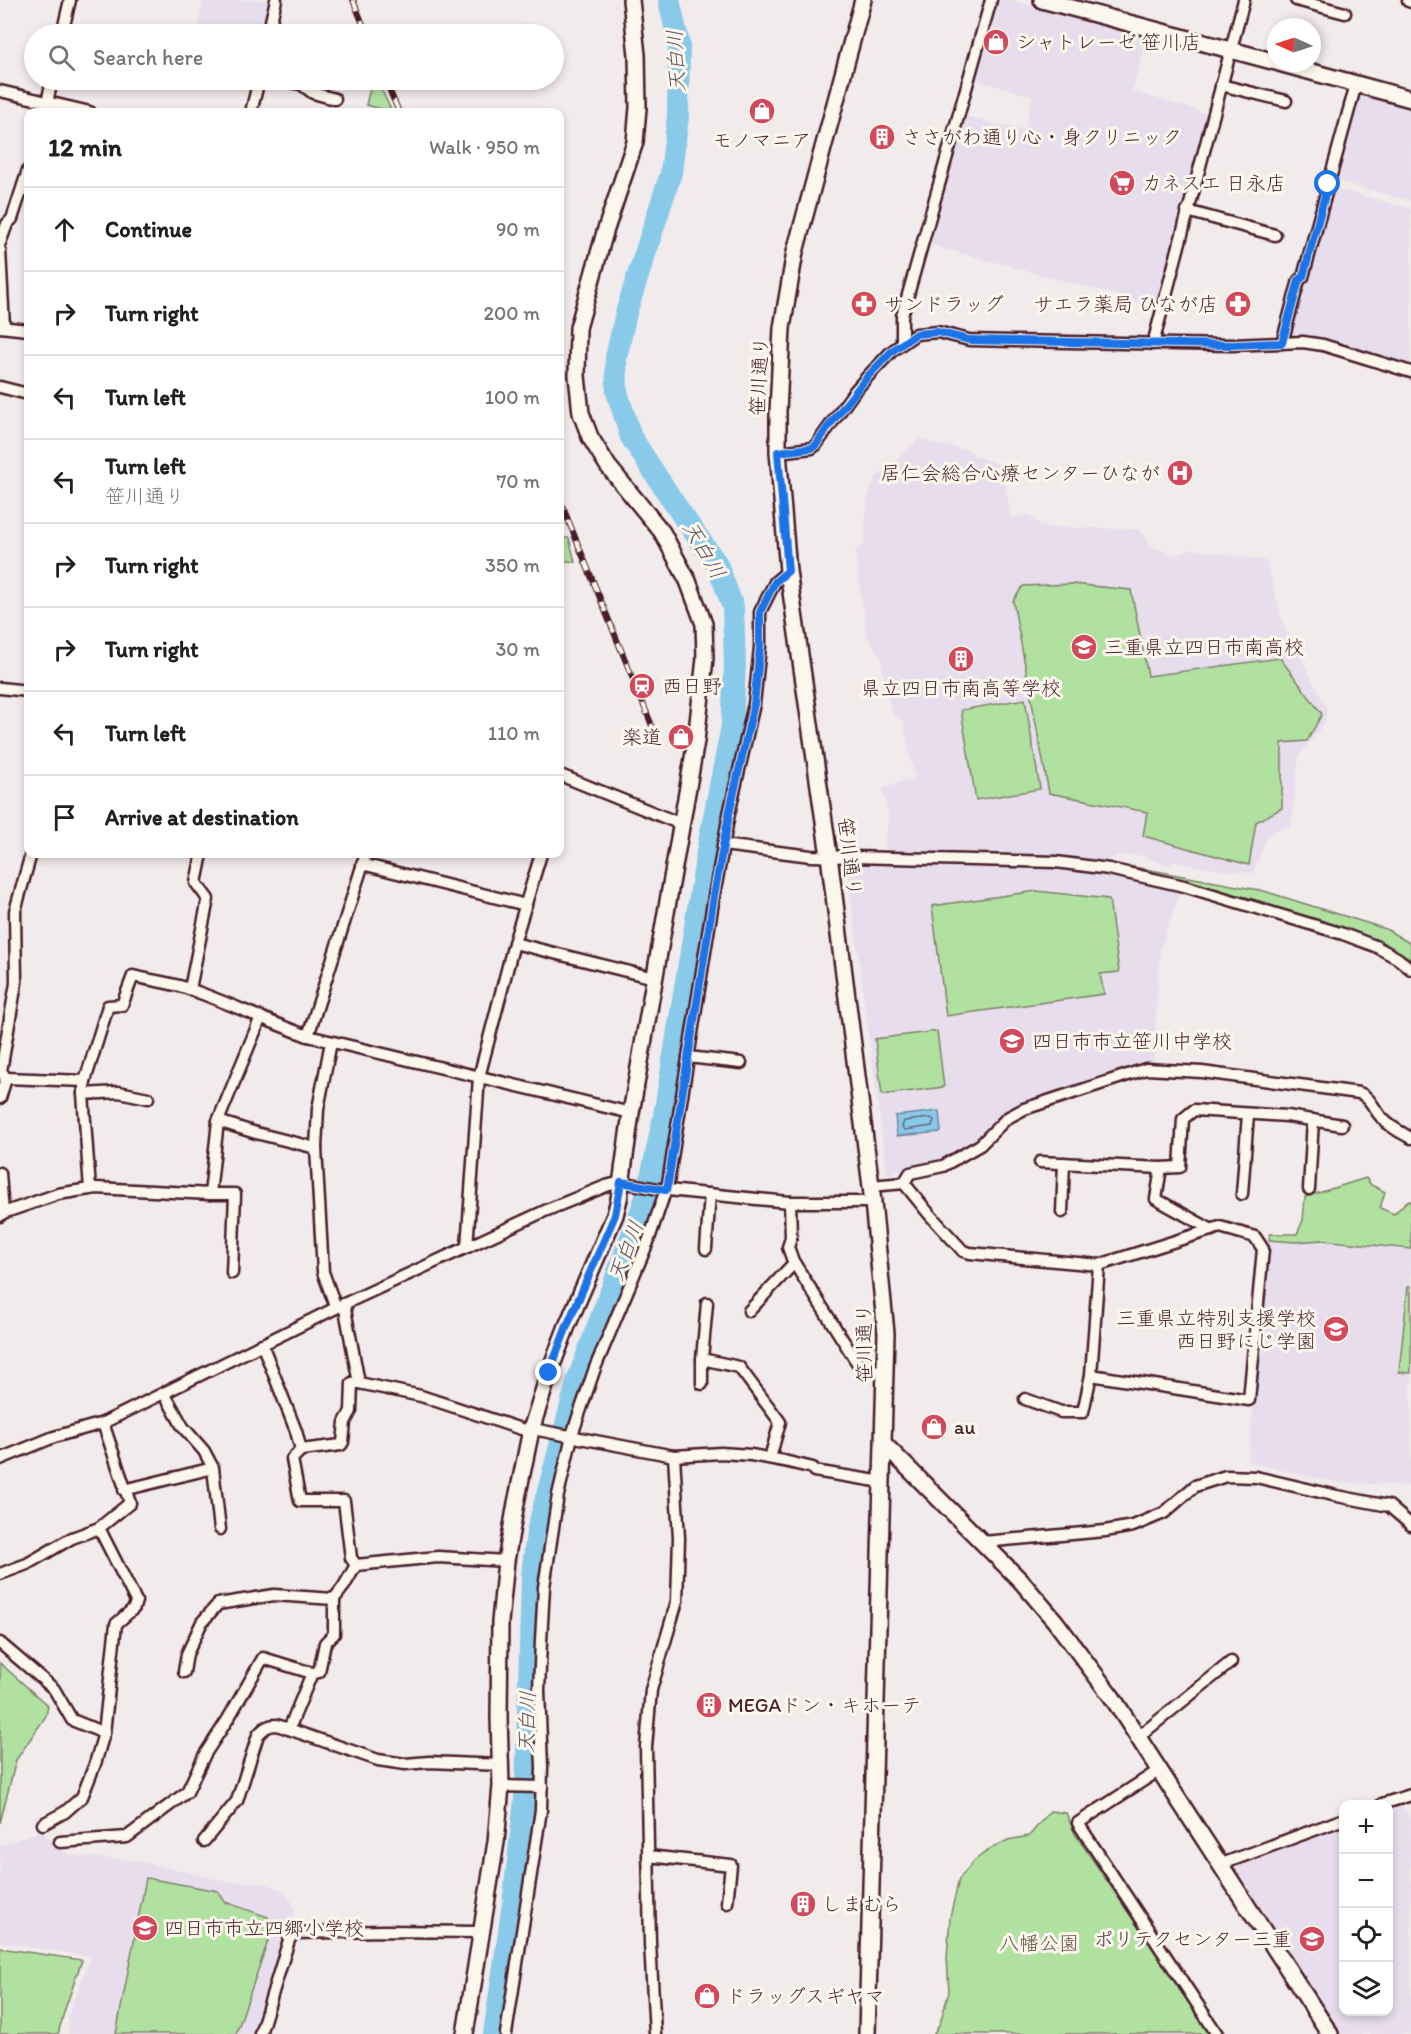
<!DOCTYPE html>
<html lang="en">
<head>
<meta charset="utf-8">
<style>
  body { margin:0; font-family:Itim,"Klee One",sans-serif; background:#f6f6f6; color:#202124 }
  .controls { position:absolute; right:18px; bottom:18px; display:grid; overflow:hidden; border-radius:12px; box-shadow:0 3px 9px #0003 }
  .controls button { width:54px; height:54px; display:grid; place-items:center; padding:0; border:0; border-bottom:2px solid #e0e0e0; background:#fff; color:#202124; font:30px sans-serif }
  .compass { position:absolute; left:1267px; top:18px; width:54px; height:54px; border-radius:50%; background:#fff; box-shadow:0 3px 9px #0003; rotate:273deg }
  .stop { position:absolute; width:18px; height:18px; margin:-14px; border:4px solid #1a73e8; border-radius:50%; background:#fff }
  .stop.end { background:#1a73e8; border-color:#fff; box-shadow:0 2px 6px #0008 }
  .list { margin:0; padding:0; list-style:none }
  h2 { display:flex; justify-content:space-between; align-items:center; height:78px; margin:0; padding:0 24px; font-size:26px }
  h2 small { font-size:20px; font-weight:400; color:#757577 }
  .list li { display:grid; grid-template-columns:39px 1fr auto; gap:18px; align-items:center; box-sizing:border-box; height:84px; padding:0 24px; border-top:2px solid #e0e0e0 }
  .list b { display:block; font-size:22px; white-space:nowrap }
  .list p { margin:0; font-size:20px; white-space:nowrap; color:#757577 }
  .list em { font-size:20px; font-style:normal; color:#757577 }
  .icon { flex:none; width:33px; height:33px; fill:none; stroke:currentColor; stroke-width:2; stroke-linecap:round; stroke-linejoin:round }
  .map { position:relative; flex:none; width:1411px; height:2034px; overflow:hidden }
  .search { position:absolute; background:#fff; box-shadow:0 3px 9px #0003; left:24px; top:24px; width:540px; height:66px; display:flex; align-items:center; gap:15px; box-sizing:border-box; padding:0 21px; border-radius:33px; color:#757577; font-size:22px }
  .panel { position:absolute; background:#fff; box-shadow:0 3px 9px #0003; left:24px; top:108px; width:540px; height:750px; border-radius:12px }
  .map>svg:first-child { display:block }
  .built { fill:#e7ddec }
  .green { fill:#b0e1a1; stroke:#7d8066; stroke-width:1.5 }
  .water { fill:#89caea; stroke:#70869e; stroke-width:1.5 }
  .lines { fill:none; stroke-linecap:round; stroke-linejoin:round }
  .shore { stroke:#636377; stroke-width:1.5 }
  .river { stroke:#89caea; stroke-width:22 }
  .street-casing { stroke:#4a1f2b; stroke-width:15 }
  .secondary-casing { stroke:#4a1f2b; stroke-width:20 }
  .street { stroke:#fbf7ec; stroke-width:10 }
  .secondary { stroke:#fbf7ec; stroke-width:15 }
  .rail-casing { stroke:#4a1f2b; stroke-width:6 }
  .rail { stroke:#fbf7ec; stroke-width:4; stroke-dasharray:11; stroke-linecap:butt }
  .route { stroke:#1a73e8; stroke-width:8 }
  .labels { text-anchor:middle; stroke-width:6; stroke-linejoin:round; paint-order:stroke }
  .poi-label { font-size:20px; fill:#4a1f2b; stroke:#fbf7ec; text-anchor:start }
  .street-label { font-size:20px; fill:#4a1f2b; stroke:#fbf7ec }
  .park-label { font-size:20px; fill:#645048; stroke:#fbf7ec }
  .water-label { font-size:21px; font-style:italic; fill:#5d5264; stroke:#fbf7ec }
</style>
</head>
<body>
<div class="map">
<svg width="1411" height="2034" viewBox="0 0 1411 2034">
  <rect width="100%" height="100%" fill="#f2ebec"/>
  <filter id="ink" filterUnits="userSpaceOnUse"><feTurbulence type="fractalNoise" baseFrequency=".0167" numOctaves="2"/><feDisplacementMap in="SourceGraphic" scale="12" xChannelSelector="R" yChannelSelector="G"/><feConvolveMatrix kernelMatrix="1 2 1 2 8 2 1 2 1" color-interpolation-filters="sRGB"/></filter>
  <g filter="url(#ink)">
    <!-- built -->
    <g class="built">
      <path d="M203,0H274L266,34H233L198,26Z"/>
      <path d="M997,0H1011L1146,37L1153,42L1145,46L1132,91L1208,114L1157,306L931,245L966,116L1024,131L1032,96L976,80Z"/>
      <path d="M1357,92L1411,107V201L1333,180Z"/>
      <path d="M1334,188L1411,209V364L1331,340L1313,336H1288L1330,191Z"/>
      <path d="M920,438L941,446L967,449L975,456L1002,465L1011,518L1029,515L1042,527L1137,529L1142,532L1152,547L1176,555L1191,549L1266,561L1285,629L1327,708L1325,722L1299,756L1292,820L1289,827L1281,828L1268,835L1253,873L1221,870L1168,861L1176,868L1144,856L1121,855L1095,864L1032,854L896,850L884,848L889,817L883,789L906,780H915L903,721L893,716L886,692L881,658L867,636L855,552L864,544L867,501L874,480Z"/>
      <path d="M846,861L1022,865L1082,869L1126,877L1180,892L1160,950L1153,1066L1004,1116L992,1124L980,1140L943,1163L887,1174Z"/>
      <path d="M1269,1240L1295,1242L1322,1240L1411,1249V1486L1334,1482L1248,1462Z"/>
      <path d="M1402,1803L1411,1820V2034H1340L1235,1868L1343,1826L1344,2012H1388L1389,1809Z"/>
      <path d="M41,1831L68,1855L139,1861L228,1882H258L270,1885L285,1892L291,1901L295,1910L294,1917L285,1939L255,2034H68L69,2020L67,2017L91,1957L0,1942V1846Z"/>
    </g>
    <!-- green -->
    <g class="green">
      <path d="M372,80H377L392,112L366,105Z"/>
      <path d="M560,538H569L575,562L560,560Z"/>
      <path d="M1072,584L1131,590L1148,676L1280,658L1322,714L1307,741L1282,743V808L1256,822L1249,865L1143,836L1147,812L1049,793L1013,601L1023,586Z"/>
      <path d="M1025,699L1040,789L976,800L961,710Z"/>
      <path d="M1129,866L1264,891L1386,929L1411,944V963L1380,942L1351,930L1271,909L1268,903Z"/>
      <path d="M1036,891L1109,899L1119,972L1100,974L1104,994L946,1016L932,906Z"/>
      <path d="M937,1031L944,1087L882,1095L875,1039Z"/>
      <path d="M1366,1178L1371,1185L1385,1192L1380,1208L1394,1214L1406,1202L1411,1201V1249L1322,1240L1295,1242L1269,1240L1270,1234H1297L1303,1220L1305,1197Z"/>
      <path d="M1408,1287H1411V1373L1399,1372Z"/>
      <path d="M0,1663L48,1706L46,1716L16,1760L0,1823Z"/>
      <path d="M1050,1811L1066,1813L1075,1834L1211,2034H934L940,2023L949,1992L947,1958L950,1917L959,1879L975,1860L990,1849L1008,1840L1029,1836Z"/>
      <path d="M146,1878L218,1891L225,1902L268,1917L269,1938L236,2034H116Z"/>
      <path d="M0,1948L82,1960L65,2009L58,2034H0Z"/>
    </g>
    <!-- water -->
    <path class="water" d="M939,1111L941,1132L897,1136L895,1116Z"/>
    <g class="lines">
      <!-- shore -->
      <path class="shore" d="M931,1118L934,1120L932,1126L905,1130L902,1127L904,1121Z"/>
      <!-- river -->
      <path class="river" d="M494,2034L513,1904L526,1790L532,1576L537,1532L578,1379L648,1192L664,1116L708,847L732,726L735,665L733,607L717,564L682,515L631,437L617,392L616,358L626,313L671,173L678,116L679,44L669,0"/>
      <defs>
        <g id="street">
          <path d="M1296,0L1345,13"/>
          <path d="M1408,1L1411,2"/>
          <path d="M62,34L70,0"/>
          <path d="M268,34L276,0"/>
          <path d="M279,80L301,84L313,93L335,99"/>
          <path d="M1221,85L1286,101"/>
          <path d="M0,91L90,112"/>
          <path d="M45,112L52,80"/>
          <path d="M251,112L259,80"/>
          <path d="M1187,211L1275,235"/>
          <path d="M0,243L7,224L12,219L28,170"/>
          <path d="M0,250L4,327"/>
          <path d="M0,327L28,330"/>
          <path d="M902,343V316L991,0"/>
          <path d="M1282,343L1299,280L1303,277L1356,84"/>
          <path d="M1153,344L1244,0"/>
          <path d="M0,387L28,394"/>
          <path d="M778,452L812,448L816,445L854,392L868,376L892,351L916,334L938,332L969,340L1014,341L1232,345L1303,342L1323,345L1411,372"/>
          <path d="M0,688L28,691"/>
          <path d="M560,775L681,824"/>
          <path d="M723,845L811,856L1056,862L1109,869L1184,886L1343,934L1375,946L1397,958L1411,969"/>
          <path d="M362,864L526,905"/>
          <path d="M514,943L654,978"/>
          <path d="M190,989L208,899L196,883L202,854"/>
          <path d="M308,1036L366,854"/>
          <path d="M331,1042L318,1109L316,1148L323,1272L336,1308"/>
          <path d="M688,1057L741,1063"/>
          <path d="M6,1078L85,1081L108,1006L122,1005L133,976C153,981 173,983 192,990C231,1004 269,1022 308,1036L631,1113"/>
          <path d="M85,1081L83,1094L90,1189"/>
          <path d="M83,1094L119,1092L148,1098"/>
          <path d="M0,1098L6,1078L1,1071L16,983L15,911L31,854"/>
          <path d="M218,1121L256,1133L316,1148"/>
          <path d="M1040,1162L1161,1168L1156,1199L1212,1230"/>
          <path d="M1161,1168L1180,1167L1183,1119L1194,1110L1287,1116L1342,1125"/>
          <path d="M0,1173L3,1213"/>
          <path d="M904,1183L930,1215L963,1251L970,1253L1099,1265L1220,1227L1255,1237L1263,1249L1249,1400L1091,1375L1099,1265"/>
          <path d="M904,1183L910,1173L943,1166L980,1145L1007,1118L1024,1109L1146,1069L1202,1072L1359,1093C1370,1096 1374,1110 1382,1118C1390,1127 1400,1132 1411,1138"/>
          <path d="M871,1186L904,1183"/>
          <path d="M1309,1189L1313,1120"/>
          <path d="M210,1194H235L232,1273"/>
          <path d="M1242,1194L1248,1114"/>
          <path d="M790,1202L791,1238L788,1247L793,1261L858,1364L864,1369L887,1372"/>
          <path d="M1062,1212L1064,1163"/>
          <path d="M0,1216L3,1213L58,1194L96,1188L210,1194L218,1121L261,1017"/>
          <path d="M467,1247L479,1077L514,943L541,854"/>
          <path d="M706,1249L710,1194"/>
          <path d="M707,1303L702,1359L739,1367L780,1422L770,1458"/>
          <path d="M344,1304L359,1383"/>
          <path d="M749,1311L794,1263"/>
          <path d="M262,1344L296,1431L301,1450L292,1459L300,1501H344L351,1558L356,1565L438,1557L506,1561"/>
          <path d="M702,1384V1359"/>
          <path d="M164,1393L183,1427L204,1451L213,1468L220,1529"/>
          <path d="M1025,1399L1061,1412H1083L1091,1375"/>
          <path d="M301,1450L341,1445L343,1442L345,1422L351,1411L352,1383H359L421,1396L521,1429L538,1430L674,1456L721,1453L751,1455L784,1461L813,1468L814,1471L883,1482"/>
          <path d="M0,1459L54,1437L103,1423L344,1304L547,1210L606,1186L621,1182L658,1189L757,1199L790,1202H873"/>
          <path d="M124,1490L213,1468"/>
          <path d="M983,1542L1105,1531L1133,1526L1164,1513L1195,1486L1226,1476L1256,1477L1337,1496L1389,1506L1411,1525"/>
          <path d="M0,1574L27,1564L72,1538L99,1528"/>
          <path d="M0,1643L54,1689L72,1720L104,1733"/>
          <path d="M184,1672L187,1654L202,1622L218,1604L274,1595L334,1599L344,1586L356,1565"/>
          <path d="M289,1729L312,1673L319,1672L325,1643L334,1634V1599"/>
          <path d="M1137,1738L1231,1662"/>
          <path d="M1158,1771L1078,1823L1217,2034"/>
          <path d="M501,1786L542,1787"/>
          <path d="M1382,1804L1411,1795"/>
          <path d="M43,1824L65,1812L82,1797L95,1764L104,1733L116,1624L134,1608L136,1601L99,1528L130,1503L103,1423"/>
          <path d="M204,1841L237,1801L258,1735C264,1728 268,1725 277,1725L378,1760L405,1764L429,1762L501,1765"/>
          <path d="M60,1842L127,1837L187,1792L205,1754L228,1719L263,1658L312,1673"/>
          <path d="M648,1856L731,1865L727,1903"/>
          <path d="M1219,1865L1344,1819"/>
          <path d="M260,2034L289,1940L294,1933L384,1931L480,1932"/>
          <path d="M506,2034L541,1810L542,1767L539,1690L541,1641L544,1587L558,1495L573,1432L595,1368L648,1242L668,1183L714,896L729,814L754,704L760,647V612L775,582L788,571"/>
          <path d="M655,2034L650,1943L646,1747L651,1690L677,1601L679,1538L674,1456"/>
        </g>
        <g id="secondary">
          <path d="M863,0L795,252L782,328L778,412V452L788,571L829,856L873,1202L886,1333L867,2034"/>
          <path d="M1042,0L1276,62"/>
          <path d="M1279,63L1411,99"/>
          <path d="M884,1444L1021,1581L1055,1621L1112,1697L1330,2034"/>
          <path d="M465,2034L496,1842L501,1786L499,1717L500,1622L506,1561L516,1503L531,1430L549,1373L567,1326L615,1215L619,1199L631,1113L696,741L705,658L704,624L688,581L662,532L608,466L590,437L581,413L577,376L578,328L605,232L635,142L638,108L637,55L631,0"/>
        </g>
      </defs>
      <!-- street casing -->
      <use href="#street" class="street-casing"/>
      <!-- secondary casing -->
      <use href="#secondary" class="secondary-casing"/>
      <!-- street -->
      <use href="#street" class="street"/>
      <!-- secondary -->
      <use href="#secondary" class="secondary"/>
      <defs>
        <g id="rail">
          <path d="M353,0L367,34"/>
          <path d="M385,80L399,112"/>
          <path d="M560,500L657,738"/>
        </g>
      </defs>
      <!-- rail casing -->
      <use href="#rail" class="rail-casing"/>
      <!-- rail -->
      <use href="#rail" class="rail"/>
    </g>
  </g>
  <g class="lines" filter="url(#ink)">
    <!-- route -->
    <path class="route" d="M549,1373L567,1326L615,1215L621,1182L666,1190L668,1183L714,896L729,814L754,704L760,647V612L775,582L788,571L778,452L812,448L816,445L828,427L868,376L892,351L916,334L938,332L969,340L1014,341L1232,345L1282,343L1299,280L1303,277L1328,184"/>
  </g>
  <!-- icons -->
  <defs>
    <symbol id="shop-disc" viewBox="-11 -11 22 22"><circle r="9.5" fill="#d1495b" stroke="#fbf7ec"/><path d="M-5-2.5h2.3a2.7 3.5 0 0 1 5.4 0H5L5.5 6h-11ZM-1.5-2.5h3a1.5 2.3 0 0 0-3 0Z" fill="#fff"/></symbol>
    <symbol id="building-disc" viewBox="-11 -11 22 22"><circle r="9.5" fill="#d1495b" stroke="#fbf7ec"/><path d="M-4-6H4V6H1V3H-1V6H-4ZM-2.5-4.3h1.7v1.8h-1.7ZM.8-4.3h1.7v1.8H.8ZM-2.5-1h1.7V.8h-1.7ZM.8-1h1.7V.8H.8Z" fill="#fff"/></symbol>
    <symbol id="supermarket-disc" viewBox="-11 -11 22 22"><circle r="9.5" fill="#d1495b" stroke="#fbf7ec"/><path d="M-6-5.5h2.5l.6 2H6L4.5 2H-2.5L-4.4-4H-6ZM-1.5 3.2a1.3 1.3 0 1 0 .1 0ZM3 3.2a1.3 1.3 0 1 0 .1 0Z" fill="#fff"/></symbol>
    <symbol id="pharmacy-disc" viewBox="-11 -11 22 22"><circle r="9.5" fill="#d1495b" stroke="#fbf7ec"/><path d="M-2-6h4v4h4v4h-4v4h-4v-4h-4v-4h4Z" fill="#fff"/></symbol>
    <symbol id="hospital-disc" viewBox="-11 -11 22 22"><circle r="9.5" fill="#d1495b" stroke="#fbf7ec"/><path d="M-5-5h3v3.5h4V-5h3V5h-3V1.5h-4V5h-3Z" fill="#fff"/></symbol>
    <symbol id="school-disc" viewBox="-11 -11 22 22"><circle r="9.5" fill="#d1495b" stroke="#fbf7ec"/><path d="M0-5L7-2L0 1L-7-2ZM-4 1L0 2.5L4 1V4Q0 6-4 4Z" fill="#fff"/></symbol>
    <symbol id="station-disc" viewBox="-11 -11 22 22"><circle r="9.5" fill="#d1495b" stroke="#fbf7ec"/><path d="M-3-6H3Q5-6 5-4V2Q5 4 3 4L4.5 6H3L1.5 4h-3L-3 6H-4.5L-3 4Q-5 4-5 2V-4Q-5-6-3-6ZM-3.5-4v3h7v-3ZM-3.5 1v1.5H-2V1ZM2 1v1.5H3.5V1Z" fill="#fff"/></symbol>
  </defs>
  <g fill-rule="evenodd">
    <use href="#shop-disc" x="981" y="27" width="30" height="30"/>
    <use href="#shop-disc" x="747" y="96" width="30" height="30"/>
    <use href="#building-disc" x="867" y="122" width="30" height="30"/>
    <use href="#supermarket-disc" x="1107" y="168" width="30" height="30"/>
    <use href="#pharmacy-disc" x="849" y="289" width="30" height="30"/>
    <use href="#pharmacy-disc" x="1223" y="289" width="30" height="30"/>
    <use href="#hospital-disc" x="1165" y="458" width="30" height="30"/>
    <use href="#school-disc" x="1069" y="632" width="30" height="30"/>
    <use href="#building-disc" x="946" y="644" width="30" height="30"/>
    <use href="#station-disc" x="627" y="671" width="30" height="30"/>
    <use href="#shop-disc" x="666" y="722" width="30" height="30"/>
    <use href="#school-disc" x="997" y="1026" width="30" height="30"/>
    <use href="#school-disc" x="1321" y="1314" width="30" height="30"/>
    <use href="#shop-disc" x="919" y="1412" width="30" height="30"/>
    <use href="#building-disc" x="694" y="1690" width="30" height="30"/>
    <use href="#building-disc" x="788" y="1889" width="30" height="30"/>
    <use href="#school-disc" x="130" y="1913" width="30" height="30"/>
    <use href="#school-disc" x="1297" y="1924" width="30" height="30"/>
    <use href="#shop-disc" x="692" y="1981" width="30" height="30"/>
  </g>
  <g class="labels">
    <!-- poi labels -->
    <g class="poi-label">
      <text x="1016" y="49">シャトレーゼ 笹川店</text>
      <text x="902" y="144">ささがわ通り心・身クリニック</text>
      <text x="762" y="147" text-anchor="middle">モノマニア</text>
      <text x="1142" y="190">カネスエ 日永店</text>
      <text x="884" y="311">サンドラッグ</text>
      <text x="1218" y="311" text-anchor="end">サエラ薬局 ひなが店</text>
      <text x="1160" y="480" text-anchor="end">居仁会総合心療センターひなが</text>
      <text x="1104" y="654">三重県立四日市南高校</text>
      <text x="662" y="693">西日野</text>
      <text x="961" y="695" text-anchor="middle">県立四日市南高等学校</text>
      <text x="662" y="744" text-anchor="end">楽道</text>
      <text x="1032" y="1048">四日市市立笹川中学校</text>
      <text x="1316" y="1325" text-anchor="end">三重県立特別支援学校<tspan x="1316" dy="23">西日野にじ学園</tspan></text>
      <text x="954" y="1434">au</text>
      <text x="728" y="1712">MEGAドン・キホーテ</text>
      <text x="822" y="1911">しまむら</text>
      <text x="164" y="1935">四日市市立四郷小学校</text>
      <text x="1292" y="1946" text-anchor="end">ポリテクセンター三重</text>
      <text x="726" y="2003">ドラッグスギヤマ</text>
    </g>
    <!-- street labels -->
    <g class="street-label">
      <text transform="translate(759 376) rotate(-87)" y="7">笹川通り</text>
      <text transform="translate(850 857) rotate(83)" y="7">笹川通り</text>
      <text transform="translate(864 1343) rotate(-91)" y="7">笹川通り</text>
    </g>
    <!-- park labels -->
    <g class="park-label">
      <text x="1039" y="1950">八幡公園</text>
    </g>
    <!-- water labels -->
    <g class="water-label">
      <text transform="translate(676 61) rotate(-93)" y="7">天白川</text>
      <text transform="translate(704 550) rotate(60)" y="7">天白川</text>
      <text transform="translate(626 1251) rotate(-69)" y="7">天白川</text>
      <text transform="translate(527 1722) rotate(-88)" y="7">天白川</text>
    </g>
  </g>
</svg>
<div class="controls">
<button>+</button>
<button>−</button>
<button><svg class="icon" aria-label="locate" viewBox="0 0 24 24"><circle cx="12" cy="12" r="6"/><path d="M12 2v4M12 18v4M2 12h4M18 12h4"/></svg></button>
<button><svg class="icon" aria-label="layers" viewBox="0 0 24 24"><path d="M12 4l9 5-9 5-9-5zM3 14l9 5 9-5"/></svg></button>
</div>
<svg class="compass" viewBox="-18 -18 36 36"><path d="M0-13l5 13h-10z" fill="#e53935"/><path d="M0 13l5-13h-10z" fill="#757577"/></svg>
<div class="stop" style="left:1328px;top:184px"></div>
<div class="stop end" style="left:549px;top:1373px"></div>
<div class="search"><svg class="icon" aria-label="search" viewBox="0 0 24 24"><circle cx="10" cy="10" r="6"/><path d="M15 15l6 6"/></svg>Search here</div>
<section class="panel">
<h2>12 min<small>Walk · 950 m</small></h2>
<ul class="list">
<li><svg class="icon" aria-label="ahead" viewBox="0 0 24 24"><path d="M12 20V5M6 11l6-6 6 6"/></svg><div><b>Continue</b></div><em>90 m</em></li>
<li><svg class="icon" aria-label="right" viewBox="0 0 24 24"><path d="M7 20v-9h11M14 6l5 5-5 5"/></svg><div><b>Turn right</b></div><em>200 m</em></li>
<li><svg class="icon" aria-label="left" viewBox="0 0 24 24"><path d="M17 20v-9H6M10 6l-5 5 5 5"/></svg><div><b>Turn left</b></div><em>100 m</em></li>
<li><svg class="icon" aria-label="left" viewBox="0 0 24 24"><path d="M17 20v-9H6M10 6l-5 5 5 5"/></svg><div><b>Turn left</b><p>笹川通り</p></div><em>70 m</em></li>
<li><svg class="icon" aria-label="right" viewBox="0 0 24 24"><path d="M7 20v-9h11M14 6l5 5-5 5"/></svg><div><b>Turn right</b></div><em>350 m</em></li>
<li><svg class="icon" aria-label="right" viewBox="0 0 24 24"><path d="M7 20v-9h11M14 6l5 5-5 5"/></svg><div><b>Turn right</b></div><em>30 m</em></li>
<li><svg class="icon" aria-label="left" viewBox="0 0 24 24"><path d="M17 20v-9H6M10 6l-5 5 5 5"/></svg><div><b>Turn left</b></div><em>110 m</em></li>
<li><svg class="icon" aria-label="arrive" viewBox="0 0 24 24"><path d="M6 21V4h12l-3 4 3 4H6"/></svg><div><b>Arrive at destination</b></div></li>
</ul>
</section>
</div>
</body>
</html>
